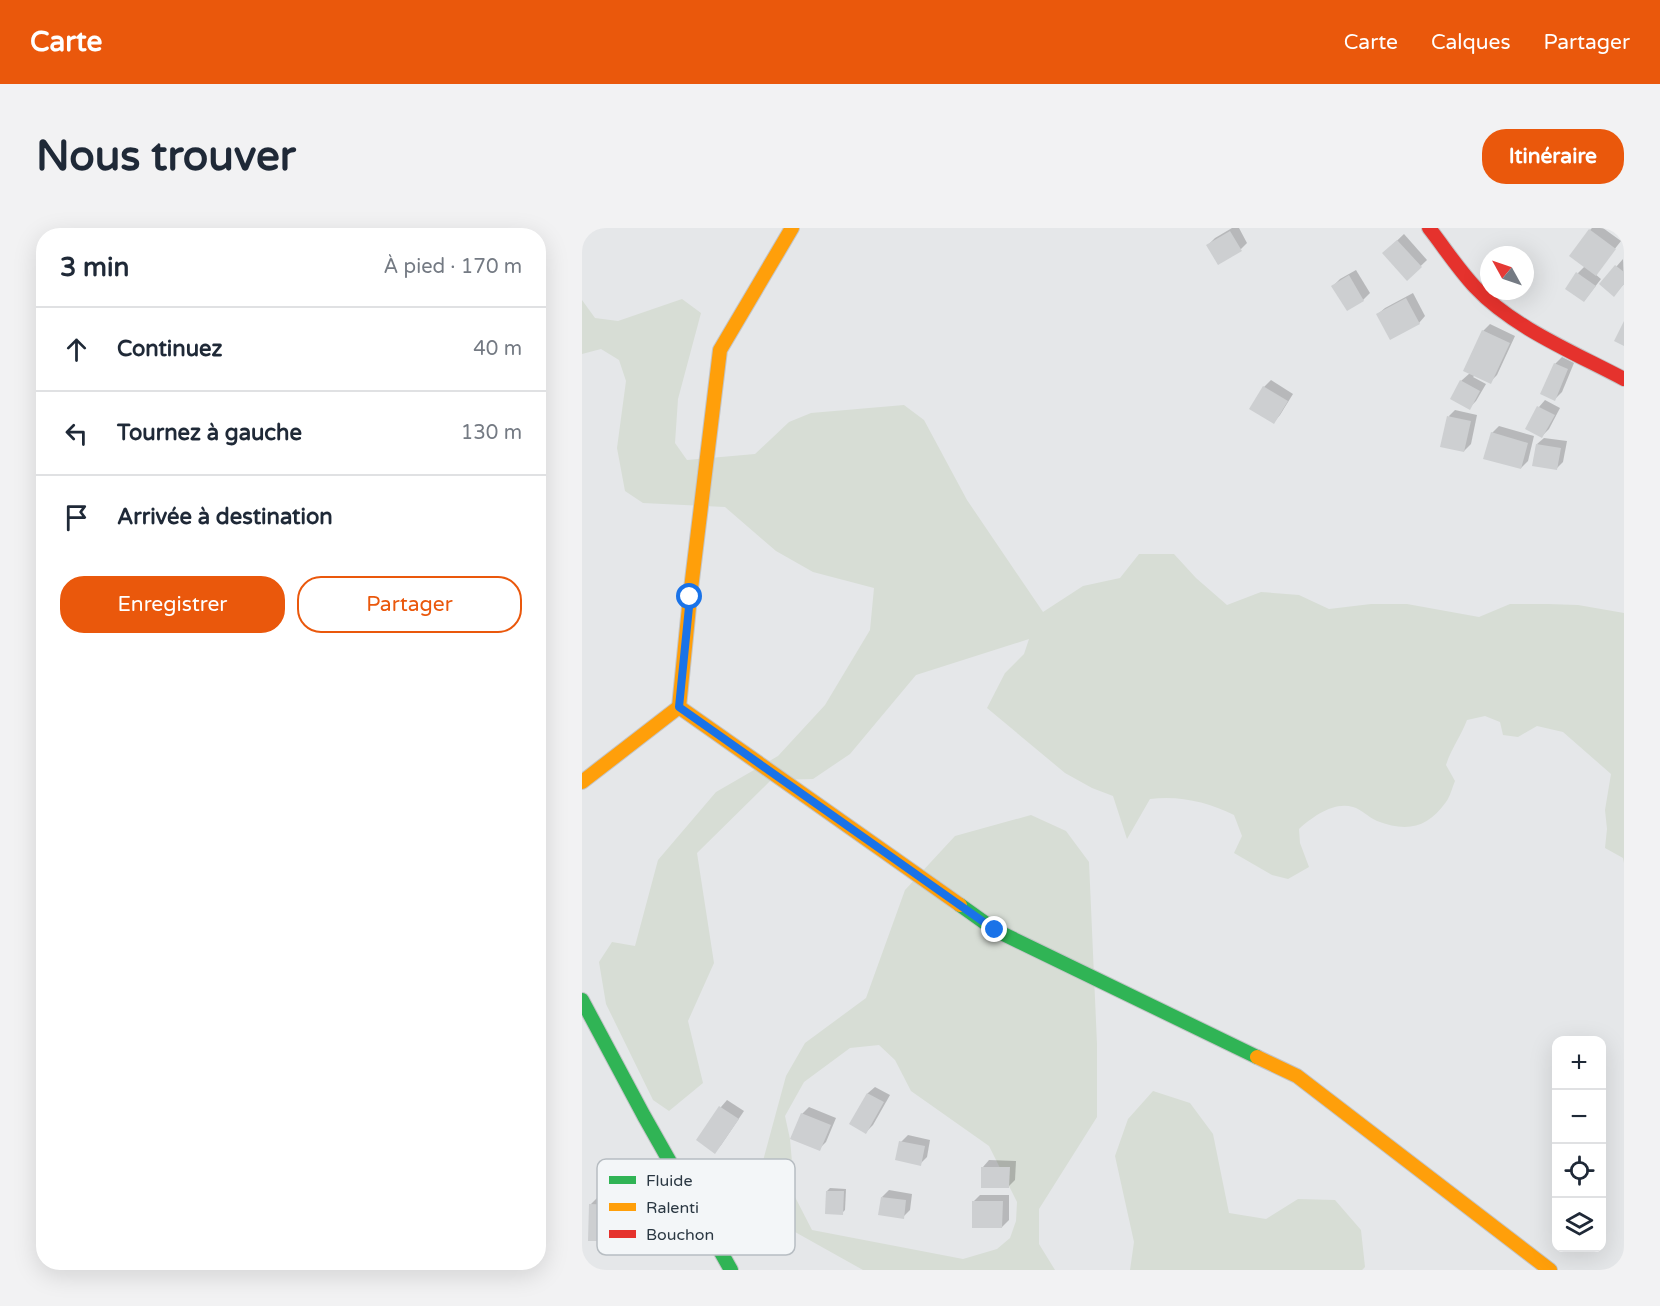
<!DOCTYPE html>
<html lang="fr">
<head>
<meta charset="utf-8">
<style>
  body { margin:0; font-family:"Varela Round",sans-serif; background:#f2f2f3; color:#1f2937 }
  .controls { position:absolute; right:18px; bottom:18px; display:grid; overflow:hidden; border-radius:12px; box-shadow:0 6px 24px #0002 }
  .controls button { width:54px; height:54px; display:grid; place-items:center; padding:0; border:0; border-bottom:2px solid #e0e1e3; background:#fff; color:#1f2937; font:30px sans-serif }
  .compass { position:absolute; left:898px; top:18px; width:54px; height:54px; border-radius:50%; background:#fff; box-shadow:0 6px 24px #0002; rotate:310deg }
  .stop { position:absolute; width:18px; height:18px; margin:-14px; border:4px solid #1a73e8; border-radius:50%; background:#fff }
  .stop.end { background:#1a73e8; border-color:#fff; box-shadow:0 2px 6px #0008 }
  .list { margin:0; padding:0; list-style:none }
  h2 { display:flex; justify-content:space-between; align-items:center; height:78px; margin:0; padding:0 24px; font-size:26px }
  h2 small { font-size:20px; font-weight:400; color:#747a83 }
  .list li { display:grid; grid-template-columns:39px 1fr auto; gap:18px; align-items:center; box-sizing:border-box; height:84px; padding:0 24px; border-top:2px solid #e0e1e3 }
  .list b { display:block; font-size:22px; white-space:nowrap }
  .list em { font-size:20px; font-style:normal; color:#747a83 }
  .actions { display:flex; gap:12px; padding:18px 24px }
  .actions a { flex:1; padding:14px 0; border:2px solid #ea580c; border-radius:24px; text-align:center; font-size:21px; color:#ea580c }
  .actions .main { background:#ea580c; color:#fff }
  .icon { flex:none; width:33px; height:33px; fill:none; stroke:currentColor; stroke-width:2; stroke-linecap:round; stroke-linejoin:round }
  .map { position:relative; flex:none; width:1042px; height:1042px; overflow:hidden; border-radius:24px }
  header { display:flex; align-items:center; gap:36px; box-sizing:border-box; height:84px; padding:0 30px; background:#ea580c; color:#fff }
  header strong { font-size:28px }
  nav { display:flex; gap:33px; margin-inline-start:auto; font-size:21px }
  .intro { display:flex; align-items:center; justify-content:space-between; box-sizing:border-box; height:144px; padding:0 36px }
  h1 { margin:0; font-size:42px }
  .button { padding:15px 27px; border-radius:24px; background:#ea580c; color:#fff; font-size:21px; font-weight:700 }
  main { display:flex; gap:36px; padding:0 36px }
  aside { flex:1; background:#fff; border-radius:24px; box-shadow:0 6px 24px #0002 }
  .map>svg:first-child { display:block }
  .green { fill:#d7ddd5; fill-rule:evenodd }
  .shadow { fill:#0003 }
  .building { fill:#cdcfd1 }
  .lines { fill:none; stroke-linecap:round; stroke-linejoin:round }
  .fast-casing { stroke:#c3c5c7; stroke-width:16 }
  .slow-casing { stroke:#c3c5c7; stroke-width:16 }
  .jam-casing { stroke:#c3c5c7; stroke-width:16 }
  .fast { stroke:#30b455; stroke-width:14 }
  .slow { stroke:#ff9f0a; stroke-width:14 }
  .jam { stroke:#e5322d; stroke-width:14 }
  .route { stroke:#1a73e8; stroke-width:8 }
  .key { fill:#f3f6f8; stroke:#b7bdc2; stroke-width:1.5 }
  .key-label { font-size:16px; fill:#2b3843 }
</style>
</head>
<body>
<header>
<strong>Carte</strong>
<nav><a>Carte</a><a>Calques</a><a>Partager</a></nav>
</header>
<div class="intro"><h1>Nous trouver</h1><a class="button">Itinéraire</a></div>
<main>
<aside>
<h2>3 min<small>À pied · 170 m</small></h2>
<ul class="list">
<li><svg class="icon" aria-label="ahead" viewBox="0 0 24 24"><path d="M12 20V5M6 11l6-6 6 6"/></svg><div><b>Continuez</b></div><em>40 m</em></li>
<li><svg class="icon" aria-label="left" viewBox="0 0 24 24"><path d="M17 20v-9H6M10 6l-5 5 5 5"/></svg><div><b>Tournez à gauche</b></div><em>130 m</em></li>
<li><svg class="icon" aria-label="arrive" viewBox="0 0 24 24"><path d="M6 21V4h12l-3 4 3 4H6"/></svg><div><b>Arrivée à destination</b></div></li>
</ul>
<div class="actions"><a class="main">Enregistrer</a><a>Partager</a></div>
</aside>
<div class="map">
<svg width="1042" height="1042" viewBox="0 0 1042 1042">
  <rect width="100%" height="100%" fill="#e5e7e9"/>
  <!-- green -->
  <g class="green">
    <path d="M100,71L119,85L96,171L93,215L105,232L173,226L207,194L229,185L322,177L342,192L385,272L461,384L501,358L538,350L557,326H592L614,350L645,377L679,364L717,367L747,381L789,376H825L897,389L928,376H966L996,377L1042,385V635L1041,630L1023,620L1025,601L1023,582L1029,546L981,504L955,498L936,509L921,507L918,494L903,488L885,492C879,508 869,521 864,537L873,553C870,560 868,569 864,574C845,601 824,604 795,593C786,589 779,581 771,579C752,573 730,589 717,601L718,615L727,639L706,651L690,647L652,625L660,608L652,587C626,574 597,567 568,571L545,611L531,568L510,560L483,545L405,480L423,445L442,426L447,411L334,447L268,526L231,551L189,552L115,625L132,735L106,793L121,855L87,883L71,872L24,776L17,734L30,714L53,718L76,632L134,564L196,528L243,477L288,402L292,360L231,344L194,323L143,279L61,275L43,263L35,220L44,153L37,132L19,121L0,126V72L13,90L36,93Z"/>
    <path d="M449,587L484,603L507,634L515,816V889L457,981V1016L473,1042H281L188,990L175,955L204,848L223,815L284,770L323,662L373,608ZM297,817L313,832L329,863L407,918L435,974L434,993L428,1010L415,1021L381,1031L230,1002L213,969L208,911L203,888L222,854L268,820Z"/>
    <path d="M571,863L608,875L631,906L647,985L684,991L716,971L753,972L779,1002L783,1039L780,1042H548L552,1014L533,928L546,891Z"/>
  </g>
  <!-- shadow -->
  <g class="shadow">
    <path d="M650,0H657L665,15L659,21L626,17L633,10Z"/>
    <path d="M1010,0H1021L1039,13L1013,46L1019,51L1002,73L996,45L1003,38L1008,2Z"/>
    <path d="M822,6L845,32L825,51L802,25Z"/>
    <path d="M1041,31L1042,56L1032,67L1019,56Z"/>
    <path d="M774,42L788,65L781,72L751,58L758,51Z"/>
    <path d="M831,65L843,88L837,95L796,86L803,80Z"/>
    <path d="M908,96L933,108L915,147L908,154L893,147L891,149L904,156L894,173L887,180L879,153L888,145L901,103Z"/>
    <path d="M980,129L992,135L980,164L973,171V136Z"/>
    <path d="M689,152L711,166L698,187L692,194L669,180L682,159Z"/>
    <path d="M963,172L978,180L967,201L960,208L957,179Z"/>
    <path d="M873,182L895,187L889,216L882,223L867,188Z"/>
    <path d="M917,198L952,208L946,233L939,240L910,205Z"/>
    <path d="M962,210L985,213L981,234L974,241L955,216Z"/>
    <path d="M293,859L308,867L291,897L284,904L269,895L286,865Z"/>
    <path d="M145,872L162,883L139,917L133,924L116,912L139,879Z"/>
    <path d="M227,879L254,890L244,914L237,921L220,886Z"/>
    <path d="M326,907L348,912L345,929L338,936L319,914Z"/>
    <path d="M407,932L434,933L433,952L427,958L401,939Z"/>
    <path d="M248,960L264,961L263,982L260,985L245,963Z"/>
    <path d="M307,962L330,966L328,982L321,989L300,969Z"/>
    <path d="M398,967H427V992L420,999L391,974Z"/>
    <path d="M15,970L45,971L44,1005L37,1012L8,977Z"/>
  </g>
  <!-- building -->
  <g class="building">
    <path d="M1007,1L1034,21L1014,48L987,28Z"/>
    <path d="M648,3L660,23L636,37L624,17Z"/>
    <path d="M815,12L840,39L825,53L800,25Z"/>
    <path d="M1033,37L1042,44V56L1032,69L1017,56Z"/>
    <path d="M994,44L1014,58L1002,74L983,61Z"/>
    <path d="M767,47L782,73L765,83L749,58Z"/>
    <path d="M824,70L838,96L808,112L794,86Z"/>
    <path d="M1042,93V118L1032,113Z"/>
    <path d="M900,102L928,115L909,156L881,143Z"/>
    <path d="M972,135L986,141L973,173L958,166Z"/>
    <path d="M878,152L898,163L888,182L868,171Z"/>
    <path d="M681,158L706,173L692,196L667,181Z"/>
    <path d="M955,178L973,187L960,210L943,201Z"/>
    <path d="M865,188L889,193L882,224L858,219Z"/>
    <path d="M909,204L946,215L939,241L901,231Z"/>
    <path d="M954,216L979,220L975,242L950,238Z"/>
    <path d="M285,865L302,874L284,906L267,896Z"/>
    <path d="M137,878L157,891L133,926L114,912Z"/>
    <path d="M219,885L249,897L238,923L208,911Z"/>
    <path d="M317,913L343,918L339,938L313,932Z"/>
    <path d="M399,939H428L427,960H399Z"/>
    <path d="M244,963H262L261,987L243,986Z"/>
    <path d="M299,969L324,972L322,991L296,987Z"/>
    <path d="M390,973H421L420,1000H390Z"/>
    <path d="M7,976L39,977L38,1013H6Z"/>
  </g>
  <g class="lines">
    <defs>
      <g id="fast">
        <path d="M378,677L413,702L675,829"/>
        <path d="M0,772L62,888L149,1042"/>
      </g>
      <g id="slow">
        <path d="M97,479L108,369L138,122L210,0"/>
        <path d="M0,554L97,479L378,677"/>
        <path d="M675,829L715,848L968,1042"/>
      </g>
      <path id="jam" d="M847,0C862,19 876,41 893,59C930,99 993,125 1042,151"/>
    </defs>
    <!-- fast casing -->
    <use href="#fast" class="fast-casing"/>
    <!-- slow casing -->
    <use href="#slow" class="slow-casing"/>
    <!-- jam casing -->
    <use href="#jam" class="jam-casing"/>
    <!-- fast -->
    <use href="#fast" class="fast"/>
    <!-- slow -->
    <use href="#slow" class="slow"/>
    <!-- jam -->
    <use href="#jam" class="jam"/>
  </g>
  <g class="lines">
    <!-- route -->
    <path class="route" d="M108,369L97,479L413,702"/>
  </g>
  <!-- legend -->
  <rect x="15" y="931" width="198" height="96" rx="9" class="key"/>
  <rect x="27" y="948" width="27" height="8" fill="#30b455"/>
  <rect x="27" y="975" width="27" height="8" fill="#ff9f0a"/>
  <rect x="27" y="1002" width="27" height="8" fill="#e5322d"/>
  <g class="key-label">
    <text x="64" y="958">Fluide</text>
    <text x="64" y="985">Ralenti</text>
    <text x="64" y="1012">Bouchon</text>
  </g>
</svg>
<div class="controls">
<button>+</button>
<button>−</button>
<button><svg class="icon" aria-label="locate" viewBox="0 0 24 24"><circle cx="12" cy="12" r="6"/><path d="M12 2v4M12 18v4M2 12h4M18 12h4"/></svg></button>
<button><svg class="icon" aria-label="layers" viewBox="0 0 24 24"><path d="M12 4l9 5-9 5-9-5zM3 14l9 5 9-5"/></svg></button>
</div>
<svg class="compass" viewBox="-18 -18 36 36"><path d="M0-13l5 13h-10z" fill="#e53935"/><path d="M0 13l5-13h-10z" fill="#747a83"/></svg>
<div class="stop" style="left:108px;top:369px"></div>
<div class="stop end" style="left:413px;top:702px"></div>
</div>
</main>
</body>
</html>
